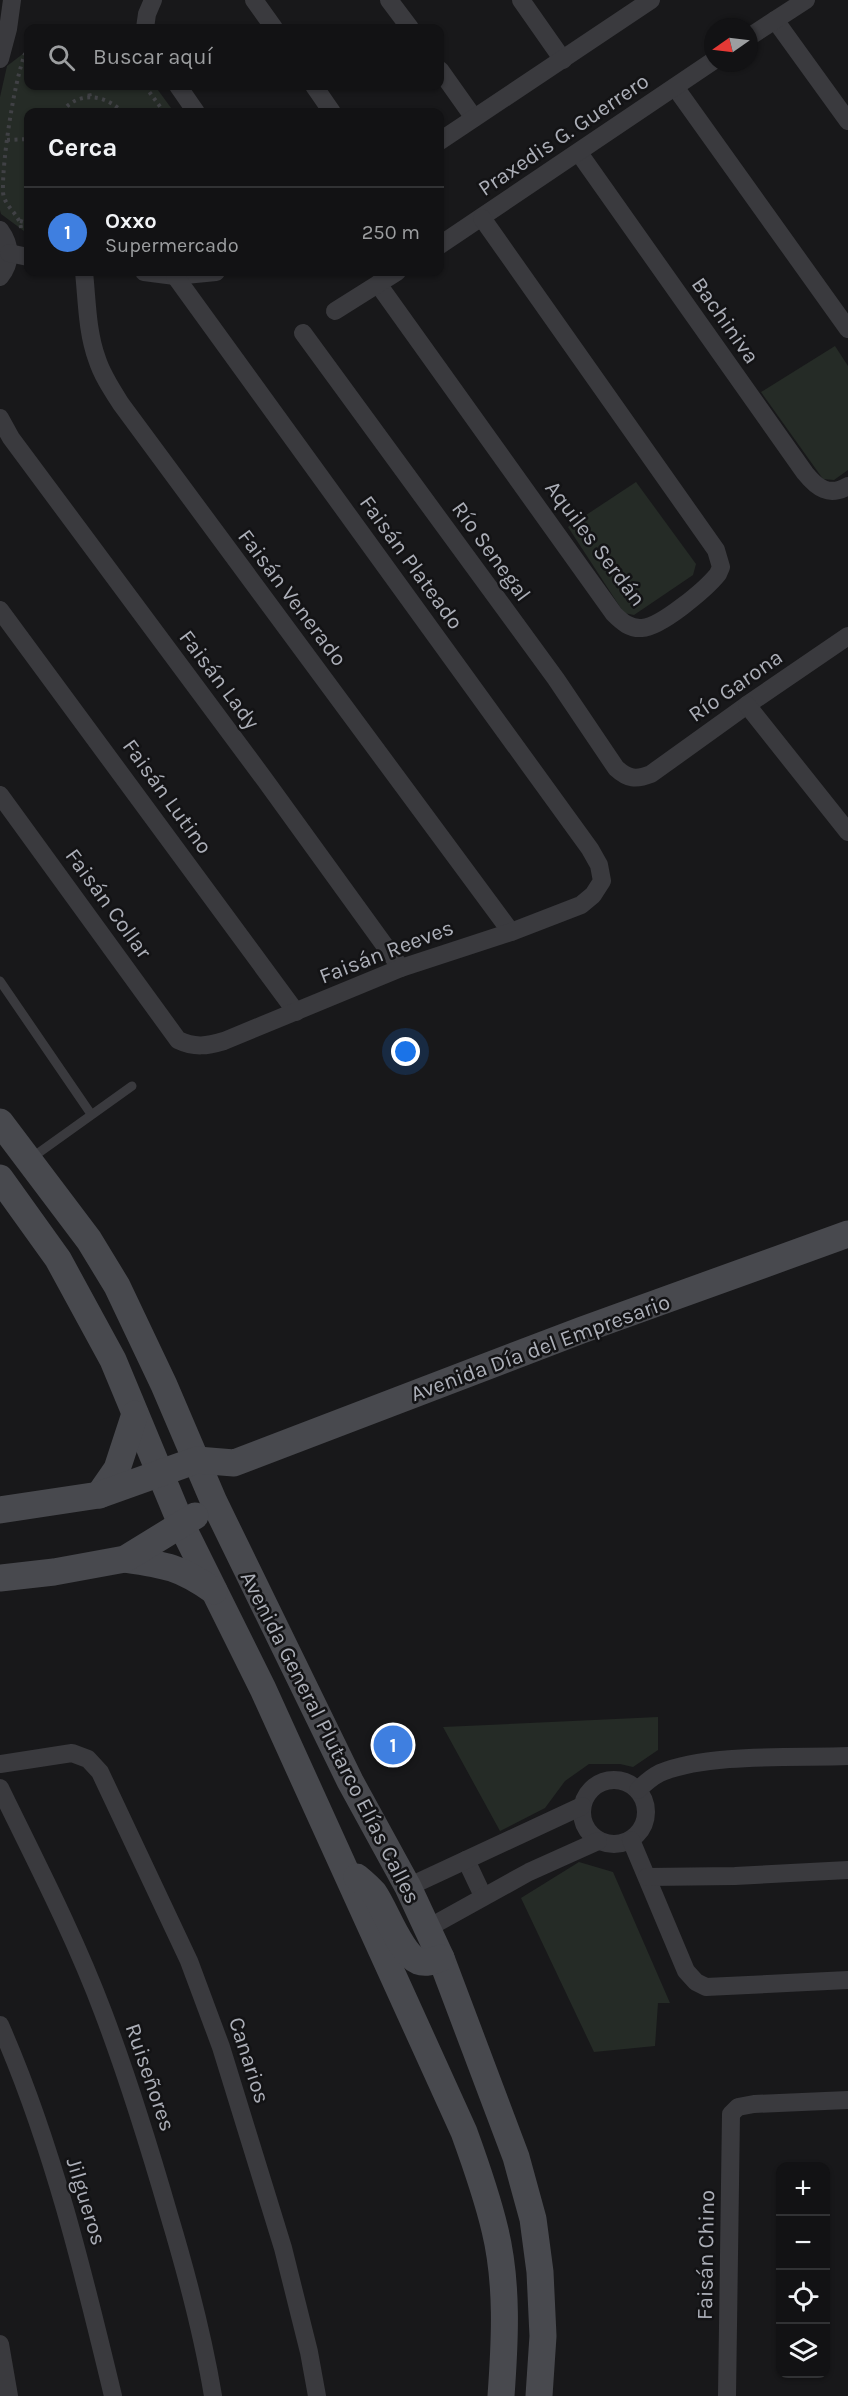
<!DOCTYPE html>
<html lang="es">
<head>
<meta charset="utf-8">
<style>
  body { margin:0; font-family:Karla,sans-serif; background:#1b1b1d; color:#f1f3f6 }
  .controls { position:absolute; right:18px; bottom:18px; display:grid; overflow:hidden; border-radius:12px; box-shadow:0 2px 4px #0004 }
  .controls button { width:54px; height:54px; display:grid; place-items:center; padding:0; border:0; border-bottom:2px solid #313234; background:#121214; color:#f1f3f6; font:30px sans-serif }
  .compass { position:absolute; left:704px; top:18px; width:54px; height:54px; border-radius:50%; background:#121214; box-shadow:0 2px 4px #0004; rotate:256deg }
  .you { position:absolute; left:406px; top:1052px; width:21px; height:21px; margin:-15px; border:4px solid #fff; border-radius:50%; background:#1a73e8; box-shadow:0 0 0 9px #1a73e833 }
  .badge { display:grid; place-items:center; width:39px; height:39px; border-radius:50%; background:#dcb84e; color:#fff; font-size:20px; font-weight:700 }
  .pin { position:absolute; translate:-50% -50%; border:3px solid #fff; box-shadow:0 2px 6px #0006 }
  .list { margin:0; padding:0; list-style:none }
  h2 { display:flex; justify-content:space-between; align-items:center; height:78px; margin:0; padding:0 24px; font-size:26px }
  h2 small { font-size:20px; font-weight:400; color:#9c9ea0 }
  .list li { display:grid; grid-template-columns:39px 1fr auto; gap:18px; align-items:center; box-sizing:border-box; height:90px; padding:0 24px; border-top:2px solid #313234 }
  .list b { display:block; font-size:22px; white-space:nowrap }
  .list p { margin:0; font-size:20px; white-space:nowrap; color:#9c9ea0 }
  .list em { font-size:20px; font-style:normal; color:#9c9ea0 }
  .icon { flex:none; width:33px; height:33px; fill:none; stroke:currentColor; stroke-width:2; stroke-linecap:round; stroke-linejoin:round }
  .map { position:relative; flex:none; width:848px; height:2396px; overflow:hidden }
  .search { position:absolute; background:#121214; box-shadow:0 2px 4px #0004; left:24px; top:24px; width:420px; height:66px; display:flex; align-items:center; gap:15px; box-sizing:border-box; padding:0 21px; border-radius:12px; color:#9c9ea0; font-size:22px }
  .panel { position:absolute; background:#121214; box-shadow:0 2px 4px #0004; left:24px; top:108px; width:420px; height:168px; border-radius:12px }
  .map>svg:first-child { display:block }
  .green { fill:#252b26 }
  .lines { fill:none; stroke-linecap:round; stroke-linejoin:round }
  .path { stroke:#404145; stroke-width:4; stroke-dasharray:3 4.5; stroke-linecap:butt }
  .lane { stroke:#3a3a3e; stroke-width:9 }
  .street { stroke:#3a3a3e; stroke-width:18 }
  .secondary { stroke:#48494e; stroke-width:27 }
  .labels { text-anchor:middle; stroke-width:5; stroke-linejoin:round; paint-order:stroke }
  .street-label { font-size:22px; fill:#acafb8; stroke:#131315 }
</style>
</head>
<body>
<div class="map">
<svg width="848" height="2396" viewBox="0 0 848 2396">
  <rect width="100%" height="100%" fill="#18181a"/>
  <!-- green -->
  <g class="green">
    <path d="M28,50V86H155L174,112H28V234L1,214L0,210V97L7,66Z"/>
    <path d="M835,346L848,366V470L834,480L823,479L761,392Z"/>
    <path d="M636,482L696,564L693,575L634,615L624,613L568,527Z"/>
    <path d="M658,1717V1750L633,1767L620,1764H589L565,1781L545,1808L500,1831L443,1727Z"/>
    <path d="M579,1862L613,1872L670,2003H658L655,2046L594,2052L521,1898Z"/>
  </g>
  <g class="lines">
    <!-- path -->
    <g class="path">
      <path d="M88,86L90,97"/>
      <path d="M145,86L164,112"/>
      <path d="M62,112C77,91 106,94 122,112"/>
      <path d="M7,140L28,139"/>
      <path d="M20,221L28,223"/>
      <path d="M21,228C20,214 4,207 3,192C2,161 14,82 25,54L21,51"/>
    </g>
    <!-- lane -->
    <g class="lane">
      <path d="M0,981L91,1114"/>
      <path d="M30,1159L132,1086"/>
    </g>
    <!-- street -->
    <g class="street">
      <path d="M254,0L274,28"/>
      <path d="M389,0L410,28"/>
      <path d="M521,0L563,60"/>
      <path d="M775,20L848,121"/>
      <path d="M145,28L147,14L153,0"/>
      <path d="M749,37L806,0"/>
      <path d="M0,59L8,29L12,0"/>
      <path d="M440,70L474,118"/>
      <path d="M178,86L196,112"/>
      <path d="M314,86L332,112"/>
      <path d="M675,87L848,329"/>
      <path d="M440,141L651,0"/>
      <path d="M579,153L805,473C817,488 829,497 848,486"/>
      <path d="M0,230C11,245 12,262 0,277"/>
      <path d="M440,245L713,61"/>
      <path d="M9,253L28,257"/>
      <path d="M84,272C87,300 87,332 97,359C102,375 112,390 121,404L511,932"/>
      <path d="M144,272L175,276L216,272"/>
      <path d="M378,284L614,614C622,622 630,629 642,628C661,627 706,589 718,574L721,567L716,550L482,218"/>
      <path d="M335,311L397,272"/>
      <path d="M303,333L556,679L616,768C628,779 636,780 651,774L747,705L848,636"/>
      <path d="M0,418L11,438L265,780L401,968"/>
      <path d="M0,610L296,1012"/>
      <path d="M747,705L848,832"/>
      <path d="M0,795L178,1040C195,1048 207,1046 224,1041L401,968L511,932L581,905L593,895L602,881L599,865L590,849L175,276"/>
      <path d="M0,1764L72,1753L88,1759L100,1772L189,1961L221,2047L283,2248L309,2352L317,2396"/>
      <circle cx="614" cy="1812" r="32"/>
      <path d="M0,1788C36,1862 74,1935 103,2012C128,2078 149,2146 169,2215C187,2275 203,2335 213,2396"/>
      <path d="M638,1790C644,1784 652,1777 660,1773C707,1753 795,1758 848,1756"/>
      <path d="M631,1840L686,1971L696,1982L706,1987L848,1980"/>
      <path d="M466,1860L483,1896"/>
      <path d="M647,1877L735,1876L848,1870"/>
      <path d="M408,1887L582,1806"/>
      <path d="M428,1928L529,1872L598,1841"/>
      <path d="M0,2025C52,2143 83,2271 113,2396"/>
      <path d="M0,2344L9,2396"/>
      <path d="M727,2396L731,2114L738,2107L754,2104L848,2100"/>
    </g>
    <!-- secondary -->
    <g class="secondary">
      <path d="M0,1122L89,1240L117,1286L164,1385L214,1502L350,1781L408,1887L441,1958L516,2157L533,2219L540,2272L543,2336L539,2396"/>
      <path d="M0,1178L58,1259L113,1360L182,1526L263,1689L464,2132C476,2165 487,2196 495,2230C508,2284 505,2341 501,2396"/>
      <path d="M99,1495L117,1469L135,1414"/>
      <path d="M0,1510L99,1495L197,1460L234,1463L582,1330L848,1234"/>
      <path d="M125,1559C166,1565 180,1567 214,1591"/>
      <path d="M0,1578L54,1572L125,1559L195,1516"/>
      <path d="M357,1877C363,1882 369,1887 374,1893C386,1910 400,1953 418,1961C426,1964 433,1961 441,1958"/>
    </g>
  </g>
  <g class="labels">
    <!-- street labels -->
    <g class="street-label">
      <text transform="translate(563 134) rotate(-34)" y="8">Praxedis G. Guerrero</text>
      <text transform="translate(726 320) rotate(55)" y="8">Bachiniva</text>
      <text transform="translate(596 543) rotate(53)" y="8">Aquiles Serdán</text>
      <text transform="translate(492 551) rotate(54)" y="8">Río Senegal</text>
      <text transform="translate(412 562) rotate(54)" y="8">Faisán Plateado</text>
      <text transform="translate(293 597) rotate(53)" y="8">Faisán Venerado</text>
      <text transform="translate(220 679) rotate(53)" y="8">Faisán Lady</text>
      <text transform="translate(735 685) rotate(-35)" y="8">Río Garona</text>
      <text transform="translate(168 796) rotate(54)" y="8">Faisán Lutino</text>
      <text transform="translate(109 903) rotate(54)" y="8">Faisán Collar</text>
      <text transform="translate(386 951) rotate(-21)" y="8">Faisán Reeves</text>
      <text transform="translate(540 1347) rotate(-20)" y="8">Avenida Día del Empresario</text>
      <text transform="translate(331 1737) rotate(63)" y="8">Avenida General Plutarco Elías Calles</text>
      <text transform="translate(250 2060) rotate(72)" y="8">Canarios</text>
      <text transform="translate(151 2077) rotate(71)" y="8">Ruiseñores</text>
      <text transform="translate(87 2201) rotate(73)" y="8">Jilgueros</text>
      <text transform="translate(705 2255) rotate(-89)" y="8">Faisán Chino</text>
    </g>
  </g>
</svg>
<div class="controls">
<button>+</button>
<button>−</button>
<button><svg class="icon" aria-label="locate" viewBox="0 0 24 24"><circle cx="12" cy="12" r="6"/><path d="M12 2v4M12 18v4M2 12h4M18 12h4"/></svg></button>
<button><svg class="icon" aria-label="layers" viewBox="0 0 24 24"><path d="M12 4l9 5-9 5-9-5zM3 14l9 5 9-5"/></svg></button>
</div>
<svg class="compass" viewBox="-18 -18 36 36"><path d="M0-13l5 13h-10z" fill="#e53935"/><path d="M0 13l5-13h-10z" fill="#9c9ea0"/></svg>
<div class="you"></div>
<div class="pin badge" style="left:393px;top:1745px;background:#3f7fe0">1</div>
<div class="search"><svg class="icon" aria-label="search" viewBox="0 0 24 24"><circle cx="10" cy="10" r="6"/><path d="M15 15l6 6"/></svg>Buscar aquí</div>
<section class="panel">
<h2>Cerca<small></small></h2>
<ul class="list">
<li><span class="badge" style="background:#3f7fe0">1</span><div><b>Oxxo</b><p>Supermercado</p></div><em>250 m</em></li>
</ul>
</section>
</div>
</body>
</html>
